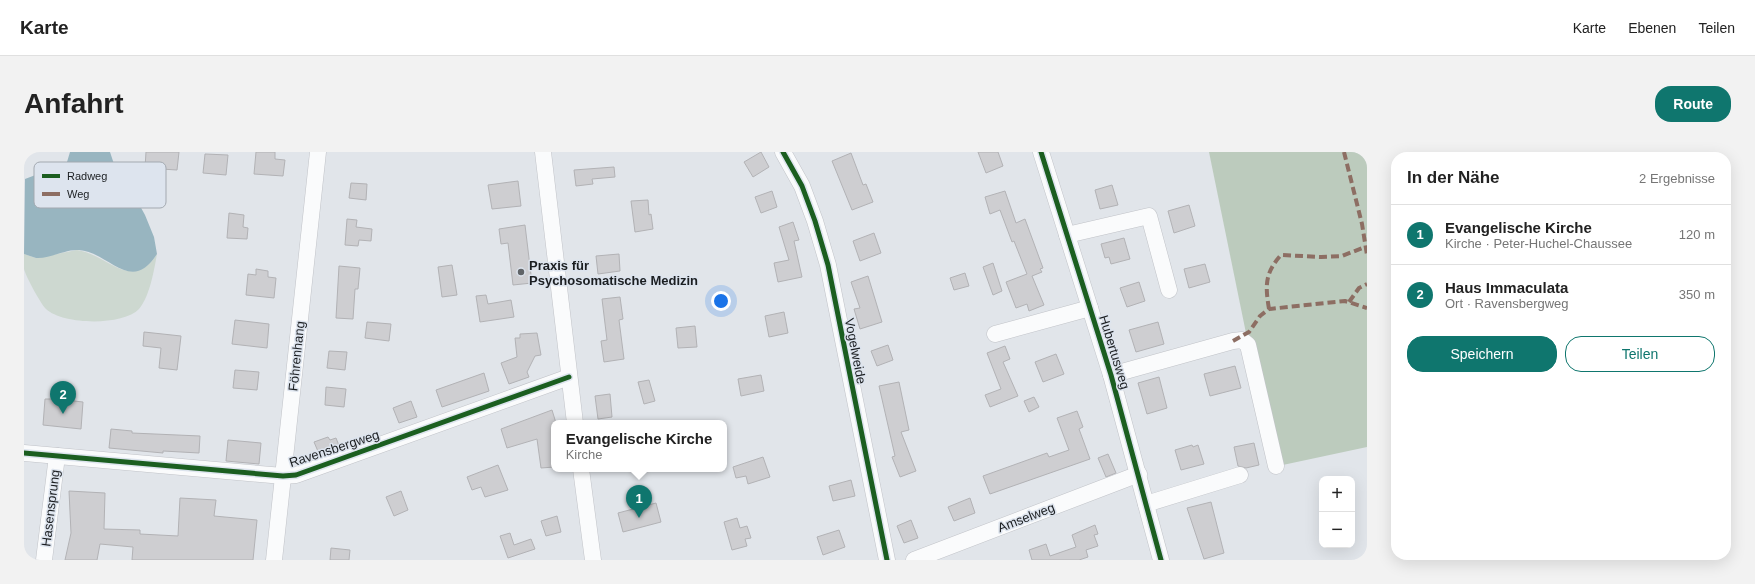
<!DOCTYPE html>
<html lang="de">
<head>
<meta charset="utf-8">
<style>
  body { margin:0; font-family:Helvetica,sans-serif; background:#f2f2f2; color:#222 }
  .controls { position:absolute; right:12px; bottom:12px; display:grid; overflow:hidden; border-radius:8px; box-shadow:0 4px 16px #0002 }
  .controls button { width:36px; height:36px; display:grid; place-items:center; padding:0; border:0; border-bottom:1px solid #e0e0e0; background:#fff; color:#222; font:20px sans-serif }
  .you { position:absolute; left:697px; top:149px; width:14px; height:14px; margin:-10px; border:3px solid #fff; border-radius:50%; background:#1a73e8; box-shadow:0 0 0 6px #1a73e833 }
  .badge { display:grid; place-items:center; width:26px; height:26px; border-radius:50%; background:#0f766e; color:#fff; font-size:13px; font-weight:700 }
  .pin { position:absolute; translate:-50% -33px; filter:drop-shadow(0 1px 2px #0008) }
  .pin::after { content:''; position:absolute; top:21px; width:14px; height:12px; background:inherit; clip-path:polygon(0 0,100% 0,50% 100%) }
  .popup { position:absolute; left:527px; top:268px; width:176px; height:52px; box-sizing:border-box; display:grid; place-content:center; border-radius:8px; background:#fff; filter:drop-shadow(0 1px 3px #0005); font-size:13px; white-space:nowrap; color:#767676 }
  .popup b { font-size:15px; color:#222 }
  .popup::after { content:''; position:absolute; left:50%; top:100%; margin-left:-8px; border:8px solid transparent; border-top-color:#fff }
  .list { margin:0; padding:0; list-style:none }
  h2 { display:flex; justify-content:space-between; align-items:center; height:52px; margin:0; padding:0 16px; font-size:17px }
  h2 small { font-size:13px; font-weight:400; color:#767676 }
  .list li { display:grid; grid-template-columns:26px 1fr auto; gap:12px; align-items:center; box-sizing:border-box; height:60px; padding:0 16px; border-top:1px solid #e0e0e0 }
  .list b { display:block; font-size:15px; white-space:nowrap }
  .list p { margin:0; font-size:13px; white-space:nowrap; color:#767676 }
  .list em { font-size:13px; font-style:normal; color:#767676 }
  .actions { display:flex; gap:8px; padding:12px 16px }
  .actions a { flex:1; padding:9px 0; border:1px solid #0f766e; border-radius:16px; text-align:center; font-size:14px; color:#0f766e }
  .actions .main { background:#0f766e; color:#fff }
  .map { position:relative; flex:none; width:1343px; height:408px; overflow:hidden; border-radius:16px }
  header { display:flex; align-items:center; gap:24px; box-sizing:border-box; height:56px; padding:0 20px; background:#fff; border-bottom:1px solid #e0e0e0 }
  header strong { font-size:19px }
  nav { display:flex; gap:22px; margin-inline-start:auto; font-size:14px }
  .intro { display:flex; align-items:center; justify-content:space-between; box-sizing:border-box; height:96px; padding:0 24px }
  h1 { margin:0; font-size:28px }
  .button { padding:10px 18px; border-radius:16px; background:#0f766e; color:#fff; font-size:14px; font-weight:700 }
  main { display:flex; gap:24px; padding:0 24px }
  aside { flex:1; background:#fff; border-radius:16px; box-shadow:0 4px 16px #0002 }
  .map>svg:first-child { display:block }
  .green { fill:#cdd8d0 }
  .forest { fill:#bccbbd }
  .water { fill:#98b5c0 }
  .building { fill:#ceced1; stroke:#b2b2b5 }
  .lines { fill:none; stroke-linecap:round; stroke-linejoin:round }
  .minor-casing { stroke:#c1c3c8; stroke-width:17 }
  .minor { stroke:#fafbfc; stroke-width:16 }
  .quiet { stroke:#8d6e63; stroke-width:4; stroke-dasharray:8 4; stroke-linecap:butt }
  .cycleway-casing { stroke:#dde4ee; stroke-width:8 }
  .cycleway { stroke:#1b5e20; stroke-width:5 }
  .poi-dot { fill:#606467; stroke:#dde4ee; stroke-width:1.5 }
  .labels { text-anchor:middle; stroke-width:3; stroke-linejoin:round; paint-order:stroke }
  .poi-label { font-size:13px; font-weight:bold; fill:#1b1e21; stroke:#dde4ee; text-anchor:start }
  .street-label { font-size:13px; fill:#1b1e21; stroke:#dde4ee }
  .key { fill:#dde4ee; stroke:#a3a9b0; stroke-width:1 }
  .key-label { font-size:11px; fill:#1b1e21 }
</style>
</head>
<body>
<header>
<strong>Karte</strong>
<nav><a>Karte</a><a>Ebenen</a><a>Teilen</a></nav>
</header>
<div class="intro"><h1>Anfahrt</h1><a class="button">Route</a></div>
<main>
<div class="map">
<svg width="1343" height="408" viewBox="0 0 1343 408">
  <rect width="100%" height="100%" fill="#e1e5ea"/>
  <!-- green -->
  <path class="green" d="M53,98C83,102 108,141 133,102C130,118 126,144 115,157C99,174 39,173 22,157C17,152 2,125 0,117C0,112 0,106 0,102L12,106Z"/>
  <!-- forest -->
  <path class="forest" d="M1185,0H1343V295L1254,314L1223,186Z"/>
  <!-- water -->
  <path class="water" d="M46,0H86L94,24L110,43L121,63L130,85L133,102C107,143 85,100 55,98C41,97 26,107 12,106C8,105 4,103 0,102L1,27C15,21 30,18 43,10Z"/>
  <!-- building -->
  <g class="building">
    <path d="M122,0H155L153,18L121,16Z"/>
    <path d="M232,0H251V7L261,8L259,24L230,22Z"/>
    <path d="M737,0L745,15L729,25L720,10Z"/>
    <path d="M954,0H974L979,14L962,21Z"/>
    <path d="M827,1L839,33L842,32L849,50L828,58L808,9Z"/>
    <path d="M181,2L204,3L202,23L179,21Z"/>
    <path d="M590,15L591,25L568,27L569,32L552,34L550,18Z"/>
    <path d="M494,29L497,54L468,57L464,33Z"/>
    <path d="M327,31L343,32L342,48L325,46Z"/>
    <path d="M1088,33L1094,53L1076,57L1071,38Z"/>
    <path d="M748,39L753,55L737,61L731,45Z"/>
    <path d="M981,39L992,71L1001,67L1019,116L1016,117L1018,120L1008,124L1020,153L1005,159L1003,152L992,156L982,130L1003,122L990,89L988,90L976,58L966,62L961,45Z"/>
    <path d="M624,48L625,63L627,62L629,77L611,80L607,49Z"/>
    <path d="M1165,53L1171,74L1150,81L1144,59Z"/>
    <path d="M205,61L220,63L219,75L224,76L223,87L203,86Z"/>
    <path d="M323,67L333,68L332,75L348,77L347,89L335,88L334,94L321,93Z"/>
    <path d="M769,70L775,88L770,89L778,125L754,130L750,111L765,108L755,75Z"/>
    <path d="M501,73L508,131L489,133L484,91L477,92L475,77Z"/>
    <path d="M850,81L857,101L836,109L829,89Z"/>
    <path d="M1100,86L1106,107L1087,112L1085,105L1081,106L1077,92Z"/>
    <path d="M595,102L596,119L574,122L572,104Z"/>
    <path d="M969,111L978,139L969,143L959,115Z"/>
    <path d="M1181,112L1186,130L1165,136L1160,117Z"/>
    <path d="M428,113L433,143L418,145L414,115Z"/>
    <path d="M315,114L336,116L334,137H331L329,167L312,166Z"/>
    <path d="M232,117L244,119V125L252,126L250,146L222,143L224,122L232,123Z"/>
    <path d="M941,121L945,134L930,138L926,126Z"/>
    <path d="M844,124L858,170L836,177L830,157L836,156L827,130Z"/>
    <path d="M1115,130L1121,149L1103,155L1096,136Z"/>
    <path d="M462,143L464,152L487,148L490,165L456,170L452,144Z"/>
    <path d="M596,145L599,167L595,168L600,207L580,210L577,189L583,188L578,147Z"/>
    <path d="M760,160L764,181L745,185L741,164Z"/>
    <path d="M211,168L245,172L243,196L208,192Z"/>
    <path d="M343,170L367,172L365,189L341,186Z"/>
    <path d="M1134,170L1140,192L1112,200L1105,178Z"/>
    <path d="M671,174L673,195L654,196L652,176Z"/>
    <path d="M120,180L157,184L153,218L135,216L137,196L119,194Z"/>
    <path d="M513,181L517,203L511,204L503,220L505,225L485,232L477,211L493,205L491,186H496V182Z"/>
    <path d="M864,193L869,208L853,214L847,199Z"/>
    <path d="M981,194L986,207L979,210L994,244L966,255L961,243L977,237L963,201Z"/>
    <path d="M305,199L323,200L321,218L303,216Z"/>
    <path d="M1032,202L1040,222L1019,230L1011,210Z"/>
    <path d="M1211,214L1217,236L1186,244L1180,222Z"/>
    <path d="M211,218L235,220L233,238L209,236Z"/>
    <path d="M460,221L465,239L418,255L412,238Z"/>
    <path d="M737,223L740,239L717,244L714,227Z"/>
    <path d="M1135,225L1143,256L1123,262L1114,231Z"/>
    <path d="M625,228L631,249L620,252L614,230Z"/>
    <path d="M875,230L885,278L877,280L892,319L876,325L868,305L871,304L855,234Z"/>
    <path d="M302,235L322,237L320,255L301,253Z"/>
    <path d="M36,241H46L50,249L59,250L57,277L19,273L21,247H30Z"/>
    <path d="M586,242L588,265L574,267L571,244Z"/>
    <path d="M1010,245L1015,255L1005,260L1000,249Z"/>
    <path d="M387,249L393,265L375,271L369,256Z"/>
    <path d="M528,258L532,271H530V315L517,316L513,287L483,296L477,277Z"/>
    <path d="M1053,259L1059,275L1055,277L1066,307L966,342L959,324L1023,301L1025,305L1045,298L1033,266Z"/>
    <path d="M87,277L108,279V281L176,284L175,301L139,299V301L85,296Z"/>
    <path d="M304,285L306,288L312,286L316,296L296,304L290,290Z"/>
    <path d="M204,288L237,291L235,312L202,309Z"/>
    <path d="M1230,291L1235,313L1222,316L1214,314L1210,295Z"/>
    <path d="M1168,293L1169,295L1174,293L1180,312L1157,318L1151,298Z"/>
    <path d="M1084,302L1092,321L1082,325L1074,306Z"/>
    <path d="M739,305L746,325L724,332L722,324L712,326L709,315Z"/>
    <path d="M474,313L484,338L461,345L457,335L448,338L443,325Z"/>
    <path d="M827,328L831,344L809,349L805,334Z"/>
    <path d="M45,339L81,341L80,377L116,378V382L154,384L156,346L192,348L190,364L233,368L229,408H108L109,395L76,392L73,408H41L47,381Z"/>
    <path d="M377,339L384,358L370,364L362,345Z"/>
    <path d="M946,346L951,361L930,369L924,355Z"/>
    <path d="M1187,350L1200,401L1180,407L1163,356Z"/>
    <path d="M632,351L637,370L599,380L594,361Z"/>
    <path d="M533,364L537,380L522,384L517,369Z"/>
    <path d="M713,366L716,376L723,374L727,386L721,387L723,394L708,398L700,370Z"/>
    <path d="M887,368L894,386L880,391L873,374Z"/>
    <path d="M1071,373L1074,382L1070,383L1074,394L1062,398L1064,405L1055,408H1008L1005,398L1022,392L1026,404L1052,395L1048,383Z"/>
    <path d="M815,378L821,395L799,403L793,385Z"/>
    <path d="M486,381L490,393L507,387L511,397L484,406L476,384Z"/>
    <path d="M307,396L326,398L325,408H306Z"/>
  </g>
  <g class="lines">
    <defs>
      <g id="minor">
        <path d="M519,0L551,271"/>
        <path d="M759,0L778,34L791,69L804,113L863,408"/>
        <path d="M1017,0L1087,223L1137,408"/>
        <path d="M1043,83L1125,64L1145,138"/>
        <path d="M971,182L1066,156"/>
        <path d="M1087,223L1209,189L1218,188L1224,193L1252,314"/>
        <path d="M0,301L259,324L272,323L545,225"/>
        <path d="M557,317L569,408"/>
        <path d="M1122,352L1216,323"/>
        <path d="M20,408L33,304"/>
        <path d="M250,408L294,0"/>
        <path d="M890,408L1115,322"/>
      </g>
    </defs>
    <!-- minor casing -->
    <use href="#minor" class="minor-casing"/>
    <!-- minor -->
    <use href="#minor" class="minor"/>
    <!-- quiet -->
    <g class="quiet">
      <path d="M1320,0L1338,72L1343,103"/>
      <path d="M1325,150L1335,136L1343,132"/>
      <path d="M1245,157C1241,133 1241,121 1257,103L1297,105L1318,104L1341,95"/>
      <path d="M1209,189L1225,180L1236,164L1245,157L1321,149L1343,156"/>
    </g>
    <defs>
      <g id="cycleway">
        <path d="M759,0L778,34L791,69L804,113L863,408"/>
        <path d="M1017,0L1087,223L1137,408"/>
        <path d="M0,301L259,324L272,323L545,225"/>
      </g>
    </defs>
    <!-- cycleway casing -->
    <use href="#cycleway" class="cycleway-casing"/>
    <!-- cycleway -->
    <use href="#cycleway" class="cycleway"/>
  </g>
  <!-- markers -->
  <circle class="poi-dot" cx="497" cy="120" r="4"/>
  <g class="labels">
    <!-- poi labels -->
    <g class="poi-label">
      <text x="505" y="118">Praxis für<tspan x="505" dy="15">Psychosomatische Medizin</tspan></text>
    </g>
    <!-- street labels -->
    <g class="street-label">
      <text transform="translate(832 199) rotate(79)" y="5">Vogelweide</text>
      <text transform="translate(1091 200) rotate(73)" y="5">Hubertusweg</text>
      <text transform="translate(272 204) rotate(-84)" y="5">Föhrenhang</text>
      <text transform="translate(310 296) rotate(-18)" y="5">Ravensbergweg</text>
      <text transform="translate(26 356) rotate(-83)" y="5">Hasensprung</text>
      <text transform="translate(1002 365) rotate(-21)" y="5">Amselweg</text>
    </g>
  </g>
  <!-- legend -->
  <rect x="10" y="10" width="132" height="46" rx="6" class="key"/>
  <rect x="18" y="22" width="18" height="4" fill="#1b5e20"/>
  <rect x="18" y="40" width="18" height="4" fill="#8d6e63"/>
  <g class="key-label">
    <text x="43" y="28">Radweg</text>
    <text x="43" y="46">Weg</text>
  </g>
</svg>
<div class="controls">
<button>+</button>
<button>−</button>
</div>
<div class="you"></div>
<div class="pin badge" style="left:615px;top:366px">1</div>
<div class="popup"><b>Evangelische Kirche</b>Kirche</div>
<div class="pin badge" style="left:39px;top:262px">2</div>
</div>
<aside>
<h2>In der Nähe<small>2 Ergebnisse</small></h2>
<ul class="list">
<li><span class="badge">1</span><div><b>Evangelische Kirche</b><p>Kirche · Peter-Huchel-Chaussee</p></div><em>120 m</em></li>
<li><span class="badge">2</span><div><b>Haus Immaculata</b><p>Ort · Ravensbergweg</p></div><em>350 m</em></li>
</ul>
<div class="actions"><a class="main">Speichern</a><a>Teilen</a></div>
</aside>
</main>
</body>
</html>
